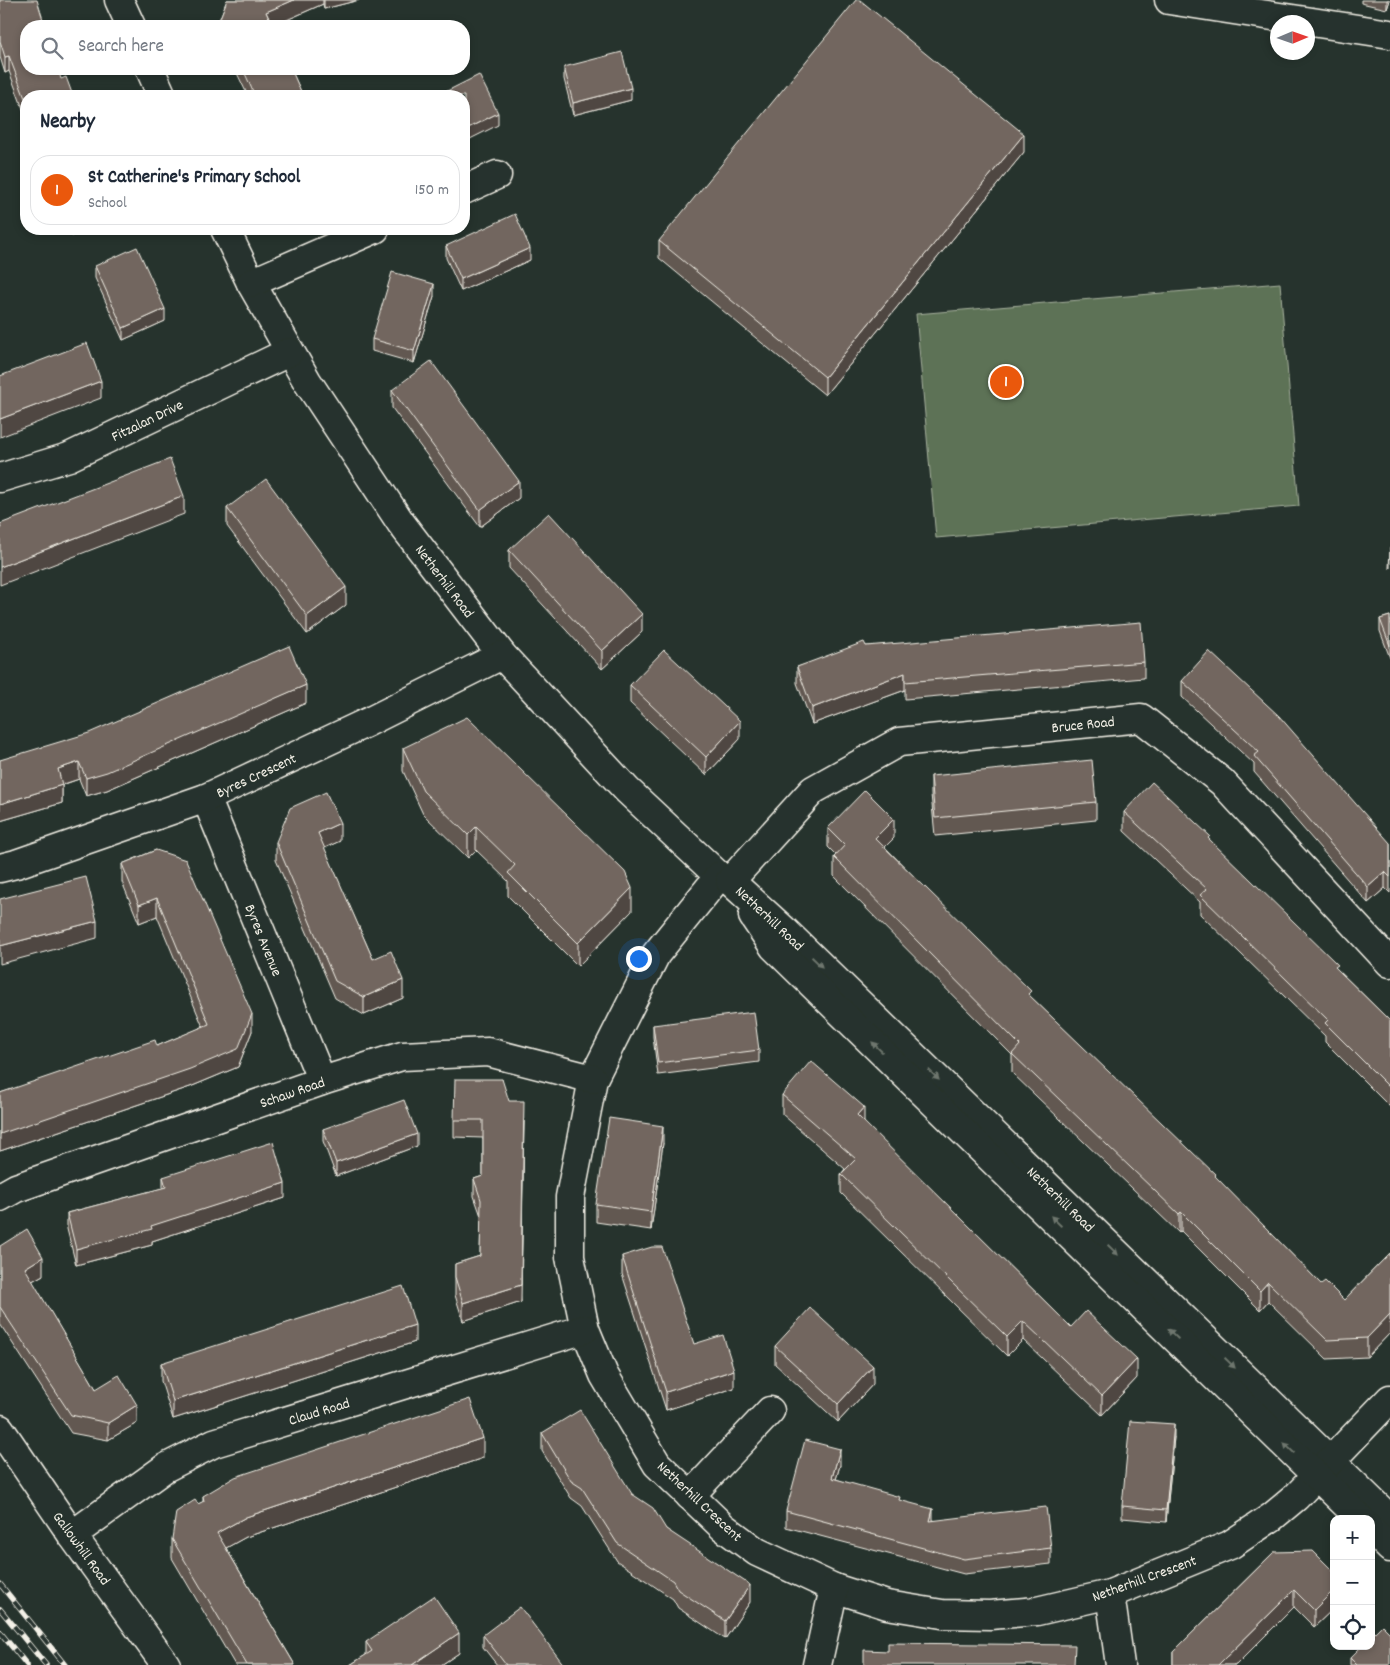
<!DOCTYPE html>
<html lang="en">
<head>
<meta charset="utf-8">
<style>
  body { margin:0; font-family:Dekko,sans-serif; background:#f2f2f3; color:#1f2937 }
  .controls { position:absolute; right:15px; bottom:15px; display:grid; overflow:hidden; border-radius:10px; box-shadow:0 2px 8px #0003 }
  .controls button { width:45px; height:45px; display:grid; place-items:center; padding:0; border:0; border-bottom:1px solid #e0e1e3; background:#fff; color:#1f2937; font:25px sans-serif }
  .compass { position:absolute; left:1270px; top:15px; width:45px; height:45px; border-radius:50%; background:#fff; box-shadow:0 2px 8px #0003; rotate:88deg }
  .you { position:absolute; left:638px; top:958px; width:18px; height:18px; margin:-12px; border:4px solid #fff; border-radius:50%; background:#1a73e8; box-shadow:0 0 0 8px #1a73e833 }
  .badge { display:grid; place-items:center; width:32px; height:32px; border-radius:50%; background:#ea580c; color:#fff; font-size:16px; font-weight:700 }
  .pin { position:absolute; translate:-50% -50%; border:2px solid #fff; box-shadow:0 1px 5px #0006 }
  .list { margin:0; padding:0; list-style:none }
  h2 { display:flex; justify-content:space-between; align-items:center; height:65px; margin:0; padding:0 20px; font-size:21px }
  h2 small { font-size:16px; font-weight:400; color:#747a83 }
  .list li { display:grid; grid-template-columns:32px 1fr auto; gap:15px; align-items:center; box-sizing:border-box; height:70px; margin:0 10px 10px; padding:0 10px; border:1px solid #e0e1e3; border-radius:20px }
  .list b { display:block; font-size:19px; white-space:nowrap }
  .list p { margin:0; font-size:16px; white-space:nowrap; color:#747a83 }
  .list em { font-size:16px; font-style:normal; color:#747a83 }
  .icon { flex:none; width:28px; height:28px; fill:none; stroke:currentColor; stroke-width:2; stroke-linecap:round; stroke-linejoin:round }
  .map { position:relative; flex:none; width:1390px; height:1665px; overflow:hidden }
  .search { position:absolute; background:#fff; box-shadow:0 2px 8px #0003; left:20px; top:20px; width:450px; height:55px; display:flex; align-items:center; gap:12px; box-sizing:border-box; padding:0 18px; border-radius:20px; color:#747a83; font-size:19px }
  .panel { position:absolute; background:#fff; box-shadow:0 2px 8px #0003; left:20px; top:90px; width:450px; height:145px; border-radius:20px }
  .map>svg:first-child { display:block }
  .green { fill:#5d7256; stroke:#a8b29f }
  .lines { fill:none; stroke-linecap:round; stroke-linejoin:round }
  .minor-casing { stroke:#f4f1e8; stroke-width:31 }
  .minor { stroke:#26332d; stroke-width:28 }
  .rail-casing { stroke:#f4f1e8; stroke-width:5.5 }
  .rail { stroke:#26332d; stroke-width:4; stroke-dasharray:11; stroke-linecap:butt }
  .wall { fill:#625851; stroke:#f4f1e8 }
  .shaded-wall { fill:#504742; stroke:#f4f1e8 }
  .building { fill:#72665e; stroke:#f4f1e8 }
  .oneway { fill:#6e766e }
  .labels { text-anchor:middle; stroke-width:4; stroke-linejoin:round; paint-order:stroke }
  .street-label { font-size:15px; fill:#f4f1e8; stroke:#26332d }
</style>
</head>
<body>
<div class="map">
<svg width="1390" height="1665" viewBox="0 0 1390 1665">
  <rect width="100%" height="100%" fill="#26332d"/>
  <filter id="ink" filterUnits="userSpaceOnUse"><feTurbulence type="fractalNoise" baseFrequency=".02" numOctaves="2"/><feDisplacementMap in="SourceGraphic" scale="10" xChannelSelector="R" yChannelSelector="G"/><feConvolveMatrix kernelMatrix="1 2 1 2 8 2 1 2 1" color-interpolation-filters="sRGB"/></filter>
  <g filter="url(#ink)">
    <!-- green -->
    <path class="green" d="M1280,283L1299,506L936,538L916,314Z"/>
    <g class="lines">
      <defs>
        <g id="minor">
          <path d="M119,0L131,26"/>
          <path d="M1169,0L1390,34"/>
          <path d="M150,69L162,96"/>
          <path d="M464,190L497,175"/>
          <path d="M225,229L251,283L307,381L401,523L502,655L627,790L719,876L730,881L785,931L1390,1519"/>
          <path d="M251,283L375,229"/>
          <path d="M0,478L69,457L289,352"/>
          <path d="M206,798L322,1081"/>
          <path d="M0,868L16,864L206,798L368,722L502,655"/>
          <path d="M719,876L656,954L593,1079L570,1197V1257L585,1329L604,1375L657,1464L723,1527L757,1552L834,1588L887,1605L942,1614L990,1615L1037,1611L1110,1594L1230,1545L1272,1517L1296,1497L1390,1399"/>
          <path d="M730,881L813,790L899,742L1141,718L1222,782L1390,963"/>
          <path d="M753,916L774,947L1361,1519"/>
          <path d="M0,1197L16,1188L322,1081L402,1056L488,1052L593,1079"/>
          <path d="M0,1429L72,1535L166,1665"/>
          <path d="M690,1496L770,1411"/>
          <path d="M1371,1529L1390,1548"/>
          <path d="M72,1535L165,1468L214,1443L585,1329"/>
          <path d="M1110,1594L1120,1665"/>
          <path d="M817,1665L834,1588"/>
        </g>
      </defs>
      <!-- minor casing -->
      <use href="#minor" class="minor-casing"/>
      <!-- minor -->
      <use href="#minor" class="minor"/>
      <defs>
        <g id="rail">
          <path d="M0,1584L65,1665"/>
          <path d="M0,1609L46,1665"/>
          <path d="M0,1632L27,1665"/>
        </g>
      </defs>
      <!-- rail casing -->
      <use href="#rail" class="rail-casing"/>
      <!-- rail -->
      <use href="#rail" class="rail"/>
    </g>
    <!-- wall -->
    <g class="wall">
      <path d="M0,0L61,79L26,96V117L9,71L5,73L0,57Z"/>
      <path d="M227,0H359L324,9L323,4L273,26H220V18Z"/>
      <path d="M1361,0H1390L1387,9L1361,3Z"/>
      <path d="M564,67L631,100L573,115L564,79Z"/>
      <path d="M235,69H291L303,96H248Z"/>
      <path d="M1024,152L825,395L659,258V241Z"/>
      <path d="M69,229H93L72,236Z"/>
      <path d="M446,246L530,260L461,291L446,258Z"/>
      <path d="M95,266L165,321L123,340L95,278Z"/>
      <path d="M434,296L414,363L372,351V339Z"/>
      <path d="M392,390L519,498L480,527L392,408Z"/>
      <path d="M227,508L346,605L307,634L227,526Z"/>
      <path d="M1390,548V568H1389Z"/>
      <path d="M509,550L642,632L602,669L509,568Z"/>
      <path d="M1390,616V658L1380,631V619Z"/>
      <path d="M866,646L1144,662V678L905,699V690L812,724L797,683V667Z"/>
      <path d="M1182,681L1390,843V893L1385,888L1368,903L1254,772V764L1182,697Z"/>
      <path d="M630,685L740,739L706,775L630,703Z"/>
      <path d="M306,703L107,790L86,796L79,779L62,785V803L0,821V760Z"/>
      <path d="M403,748L632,911L578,966L508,896V881L476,850L468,858L423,814L403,771Z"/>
      <path d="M931,776L1096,802V820L935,836L931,794Z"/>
      <path d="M1124,812L1210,840L1338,970L1390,1021V1107L1325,1042V1036L1200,914V902L1124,831Z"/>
      <path d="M828,828L894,838L885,847L1031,997L1216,1178L1321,1284L1344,1300L1390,1253V1333L1367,1357L1327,1359L1268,1301L1260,1310L1181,1231L1179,1233L1012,1073V1055L834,876V857L836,855L828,847Z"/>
      <path d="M340,841L324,848L373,959L403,998L364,1015L335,998L276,860V842Z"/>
      <path d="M156,850L252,1031L238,1067L190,1087L0,1151V1093L157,1046L203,1027L157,916L139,923L122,882V864Z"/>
      <path d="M653,1025L759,1050V1062L658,1075L653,1037Z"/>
      <path d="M502,1079L521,1302L463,1321L455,1295V1264L480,1256L481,1216L474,1196V1179L483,1176V1138L454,1137V1120Z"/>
      <path d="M782,1095L864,1123L1071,1327L1137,1378L1102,1415L1023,1340L1007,1356L841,1193V1174L845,1169L782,1114Z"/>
      <path d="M323,1129L417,1146L336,1176L323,1141Z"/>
      <path d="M663,1143L651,1230L596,1222V1204Z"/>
      <path d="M163,1177L285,1198L152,1241V1245L76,1265L67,1229V1213L163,1188Z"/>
      <path d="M0,1246L43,1275L32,1281L96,1389L137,1423L108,1440L71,1433L0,1324Z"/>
      <path d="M622,1256L694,1344L734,1388L666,1410L622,1274Z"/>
      <path d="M415,1342L173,1419L161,1381V1363Z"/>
      <path d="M775,1346L873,1384L838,1422L775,1364Z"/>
      <path d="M542,1433L632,1494L666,1529L750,1602L725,1639L678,1608L673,1599L617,1561L582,1506L571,1498L542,1451Z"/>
      <path d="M1174,1437L1166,1522L1122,1518V1506Z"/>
      <path d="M483,1458L246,1537L226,1548L295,1665H235L172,1558V1539L198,1504L203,1502V1496Z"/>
      <path d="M840,1465L836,1479L900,1501L933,1520L1051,1548V1564L964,1574L786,1527V1511Z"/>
      <path d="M1274,1552L1334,1572V1608L1314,1627L1294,1607L1236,1665H1173V1652Z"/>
      <path d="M483,1635L564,1665H497L483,1647Z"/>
      <path d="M366,1642L459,1653L441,1665H350L366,1655Z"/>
      <path d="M1350,1658L1390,1665H1350Z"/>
    </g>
    <!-- shaded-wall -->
    <g class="shaded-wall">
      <path d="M294,0H323V4L273,26L266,12Z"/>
      <path d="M324,0H359L324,9Z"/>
      <path d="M1387,0H1390L1387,9Z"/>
      <path d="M9,56V71L5,73V57Z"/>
      <path d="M631,88V100L573,115V103Z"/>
      <path d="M498,113V125L464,142V130Z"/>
      <path d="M1024,134V152L825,395V377Z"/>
      <path d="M72,229H93L72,236Z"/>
      <path d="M530,248V260L461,291V279Z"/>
      <path d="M434,284V296L414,363V351Z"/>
      <path d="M165,309V321L123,340V328Z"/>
      <path d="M101,381V398L0,437V419Z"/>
      <path d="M519,481V498L480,527V510Z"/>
      <path d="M184,496V514L0,585V567Z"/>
      <path d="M346,587V605L307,634V616Z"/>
      <path d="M642,614V632L602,669V651Z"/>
      <path d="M905,673V690L812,724V708Z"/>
      <path d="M306,685V703L107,790L86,796V778Z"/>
      <path d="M740,721V739L706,775V757Z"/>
      <path d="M79,762V779L58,786V769Z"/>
      <path d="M62,785V803L0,821V804Z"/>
      <path d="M894,819V838L875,857V838Z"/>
      <path d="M340,823V841L318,851V833Z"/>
      <path d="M476,827V850L468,858V835Z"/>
      <path d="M1385,872V888L1368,903V887Z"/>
      <path d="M632,888V911L578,966V943Z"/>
      <path d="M157,898V916L139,923V905Z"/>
      <path d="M97,921V938L0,964V946Z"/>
      <path d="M403,980V998L364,1015V997Z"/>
      <path d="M252,1014V1031L238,1067L190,1087L0,1151V1134Z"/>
      <path d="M864,1107V1126L857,1115Z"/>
      <path d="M524,1119L521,1302L463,1321V1303L521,1285Z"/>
      <path d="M663,1126V1143L651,1230V1212Z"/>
      <path d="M417,1134V1146L336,1176V1163Z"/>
      <path d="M285,1183V1198L152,1241V1245L76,1265V1249Z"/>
      <path d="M1181,1212V1231L1179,1233V1214Z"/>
      <path d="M43,1257V1275L25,1285V1268Z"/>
      <path d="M1268,1282V1301L1260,1310V1291Z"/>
      <path d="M1390,1314V1333L1367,1357V1338Z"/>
      <path d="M1023,1321V1340L1007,1356V1337Z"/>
      <path d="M415,1325V1342L173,1419V1401Z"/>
      <path d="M1137,1359V1378L1102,1415V1396Z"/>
      <path d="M873,1366V1384L838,1422V1404Z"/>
      <path d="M734,1370V1388L666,1410V1392Z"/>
      <path d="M137,1405V1423L108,1440V1423Z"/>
      <path d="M1174,1424V1437L1166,1522V1510Z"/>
      <path d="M483,1438V1458L246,1537L217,1553V1533L246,1517Z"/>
      <path d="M840,1449V1465L832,1494V1478Z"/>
      <path d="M933,1509V1525L930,1521Z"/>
      <path d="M750,1585V1602L725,1639V1621Z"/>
      <path d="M1294,1590V1607L1236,1665H1218Z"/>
      <path d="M1334,1590V1608L1314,1627V1610Z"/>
      <path d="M459,1633V1653L441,1665H412Z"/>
    </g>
    <!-- building -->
    <g class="building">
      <path d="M0,0H37L45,26H26V69H58L61,79L66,77L73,96H26V101L9,56L5,57L0,41Z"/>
      <path d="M227,0H294L266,12L272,26H224L220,18Z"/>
      <path d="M856,0H860L1024,134L825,377L659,241Z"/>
      <path d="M622,52L631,88L573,103L564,67Z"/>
      <path d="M243,69H291L303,96H255Z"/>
      <path d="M479,75L498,113L464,130V96H437Z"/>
      <path d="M515,214L530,248L461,279L446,246Z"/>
      <path d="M137,247L165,309L123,328L95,266Z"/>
      <path d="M392,272L434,284L414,351L372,339Z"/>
      <path d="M87,343L101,381L0,419V376Z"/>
      <path d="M431,361L519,481L480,510L392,390Z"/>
      <path d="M170,459L184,496L0,567V528H1L0,524Z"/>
      <path d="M266,479L346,587L307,616L227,508Z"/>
      <path d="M549,513L642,614L602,651L509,550Z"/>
      <path d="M1390,616V646L1380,619Z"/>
      <path d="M1141,622L1144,662L905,682V673L812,708L797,667L864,642L866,646Z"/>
      <path d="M289,646L306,685L107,772L86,778L79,762L58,769L62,785L0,804V760L89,733Z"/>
      <path d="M664,650L740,721L706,757L630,685Z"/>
      <path d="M1209,651L1279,716L1390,843V877L1385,872L1368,887L1254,756L1259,752L1182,681Z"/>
      <path d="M467,717L625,872L632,888L578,943L508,873L515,865L476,827L468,835L423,791L403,748Z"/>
      <path d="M1092,760L1096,802L935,818L931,776Z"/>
      <path d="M1152,782L1210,836L1208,838L1338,965L1335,967L1390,1021V1088L1325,1023L1328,1020L1200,895L1207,889L1124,812Z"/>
      <path d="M865,790L894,819L875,838L1031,991L1028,994L1216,1175L1215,1176L1321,1284L1325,1281L1344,1300L1390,1253V1314L1367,1338L1327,1340L1268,1282L1260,1291L1181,1212L1179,1214L1012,1054L1020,1045L834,857L845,845L828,828Z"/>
      <path d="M326,792L340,823L318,833L373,959L391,951L403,980L364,997L335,981L276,842L290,808Z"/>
      <path d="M156,850L186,860L252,1014L238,1049L190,1069L0,1134V1093L155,1040L157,1046L209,1024L157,898L139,905L122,864Z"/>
      <path d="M86,877L97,921L0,946V899Z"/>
      <path d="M754,1012L759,1050L658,1063L653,1025Z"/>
      <path d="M811,1061L864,1107L857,1115L1071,1327L1086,1311L1137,1359L1102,1396L1023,1321L1007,1337L841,1174L856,1159L782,1095Z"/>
      <path d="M455,1079H502L509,1101H524L521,1285L463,1303L455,1277V1264L480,1256L481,1200L474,1179L483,1176V1120H454Z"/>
      <path d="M404,1100L417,1134L336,1163L323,1129Z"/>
      <path d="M609,1118L663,1126L651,1212L596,1204Z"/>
      <path d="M273,1142L285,1183L151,1226L152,1229L76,1249L67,1213L166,1187L163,1177Z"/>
      <path d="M27,1229L43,1257L25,1268L96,1389L119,1375L137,1405L108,1423L71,1415L0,1307V1246Z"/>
      <path d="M652,1247H662L694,1344L723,1335L734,1370L666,1392L622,1256Z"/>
      <path d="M403,1286L415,1325L173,1401L161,1363Z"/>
      <path d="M810,1308L873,1366L838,1404L775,1346Z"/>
      <path d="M470,1399L483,1438L246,1517L217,1533L295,1665H247L172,1539L176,1512L195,1500L198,1504L204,1501L203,1496L235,1477Z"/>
      <path d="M580,1410L632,1494L653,1508L666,1529L750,1585L725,1621L678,1590L673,1581L617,1543L582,1488L571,1481L542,1433Z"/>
      <path d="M1130,1421L1174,1424L1166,1510L1122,1506Z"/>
      <path d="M805,1440L840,1449L832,1478L900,1497L899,1500L933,1509L930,1521L1046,1507L1051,1548L964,1559L786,1511Z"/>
      <path d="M1313,1551L1334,1572V1590L1314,1610L1294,1590L1218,1665H1173V1652L1274,1552Z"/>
      <path d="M434,1596L459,1633L412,1665H350L372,1651L366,1642Z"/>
      <path d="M520,1607L564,1665H506L483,1635Z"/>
      <path d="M1382,1625L1390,1633V1665H1357L1350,1658L1362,1646H1371V1636Z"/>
      <path d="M888,1643L1075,1645L1074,1665H864V1650L888,1651Z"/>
    </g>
    <!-- one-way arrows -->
    <defs><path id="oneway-solid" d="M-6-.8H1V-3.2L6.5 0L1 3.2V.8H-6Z" transform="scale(1.25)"/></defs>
    <g class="oneway">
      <use href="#oneway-solid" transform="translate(817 962) rotate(44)"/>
      <use href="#oneway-solid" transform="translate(877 1047) rotate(-136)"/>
      <use href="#oneway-solid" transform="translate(934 1075) rotate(44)"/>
      <use href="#oneway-solid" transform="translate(1056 1221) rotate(-136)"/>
      <use href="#oneway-solid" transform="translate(1113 1250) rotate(44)"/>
      <use href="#oneway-solid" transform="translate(1173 1334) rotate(-136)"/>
      <use href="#oneway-solid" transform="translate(1230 1363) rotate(44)"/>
      <use href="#oneway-solid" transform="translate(1289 1448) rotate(-136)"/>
    </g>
  </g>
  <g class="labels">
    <!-- street labels -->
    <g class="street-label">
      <text transform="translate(147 420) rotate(-26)" y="5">Fitzalan Drive</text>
      <text transform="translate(445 581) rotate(53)" y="5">Netherhill Road</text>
      <text transform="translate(1083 724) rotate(-6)" y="5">Bruce Road</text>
      <text transform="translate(256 775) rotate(-25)" y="5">Byres Crescent</text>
      <text transform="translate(770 918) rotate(43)" y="5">Netherhill Road</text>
      <text transform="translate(264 940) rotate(68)" y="5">Byres Avenue</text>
      <text transform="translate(292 1092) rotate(-19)" y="5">Schaw Road</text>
      <text transform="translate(1061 1199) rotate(44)" y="5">Netherhill Road</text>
      <text transform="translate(319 1411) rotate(-17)" y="5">Claud Road</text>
      <text transform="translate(700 1501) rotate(43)" y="5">Netherhill Crescent</text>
      <text transform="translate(82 1548) rotate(54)" y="5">Gallowhill Road</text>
      <text transform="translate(1144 1578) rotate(-20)" y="5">Netherhill Crescent</text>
    </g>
  </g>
</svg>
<div class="controls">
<button>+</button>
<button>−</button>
<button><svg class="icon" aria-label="locate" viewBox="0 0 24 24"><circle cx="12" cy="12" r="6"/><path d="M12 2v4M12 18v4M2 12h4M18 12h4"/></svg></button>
</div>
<svg class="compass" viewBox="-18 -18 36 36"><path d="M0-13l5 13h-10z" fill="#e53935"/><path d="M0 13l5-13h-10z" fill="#747a83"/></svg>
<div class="you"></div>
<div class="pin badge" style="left:1006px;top:382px">1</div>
<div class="search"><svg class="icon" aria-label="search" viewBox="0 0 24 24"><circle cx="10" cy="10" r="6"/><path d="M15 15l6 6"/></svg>Search here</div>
<section class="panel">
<h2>Nearby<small></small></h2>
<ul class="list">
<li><span class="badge">1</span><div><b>St Catherine's Primary School</b><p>School</p></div><em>150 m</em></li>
</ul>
</section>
</div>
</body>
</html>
